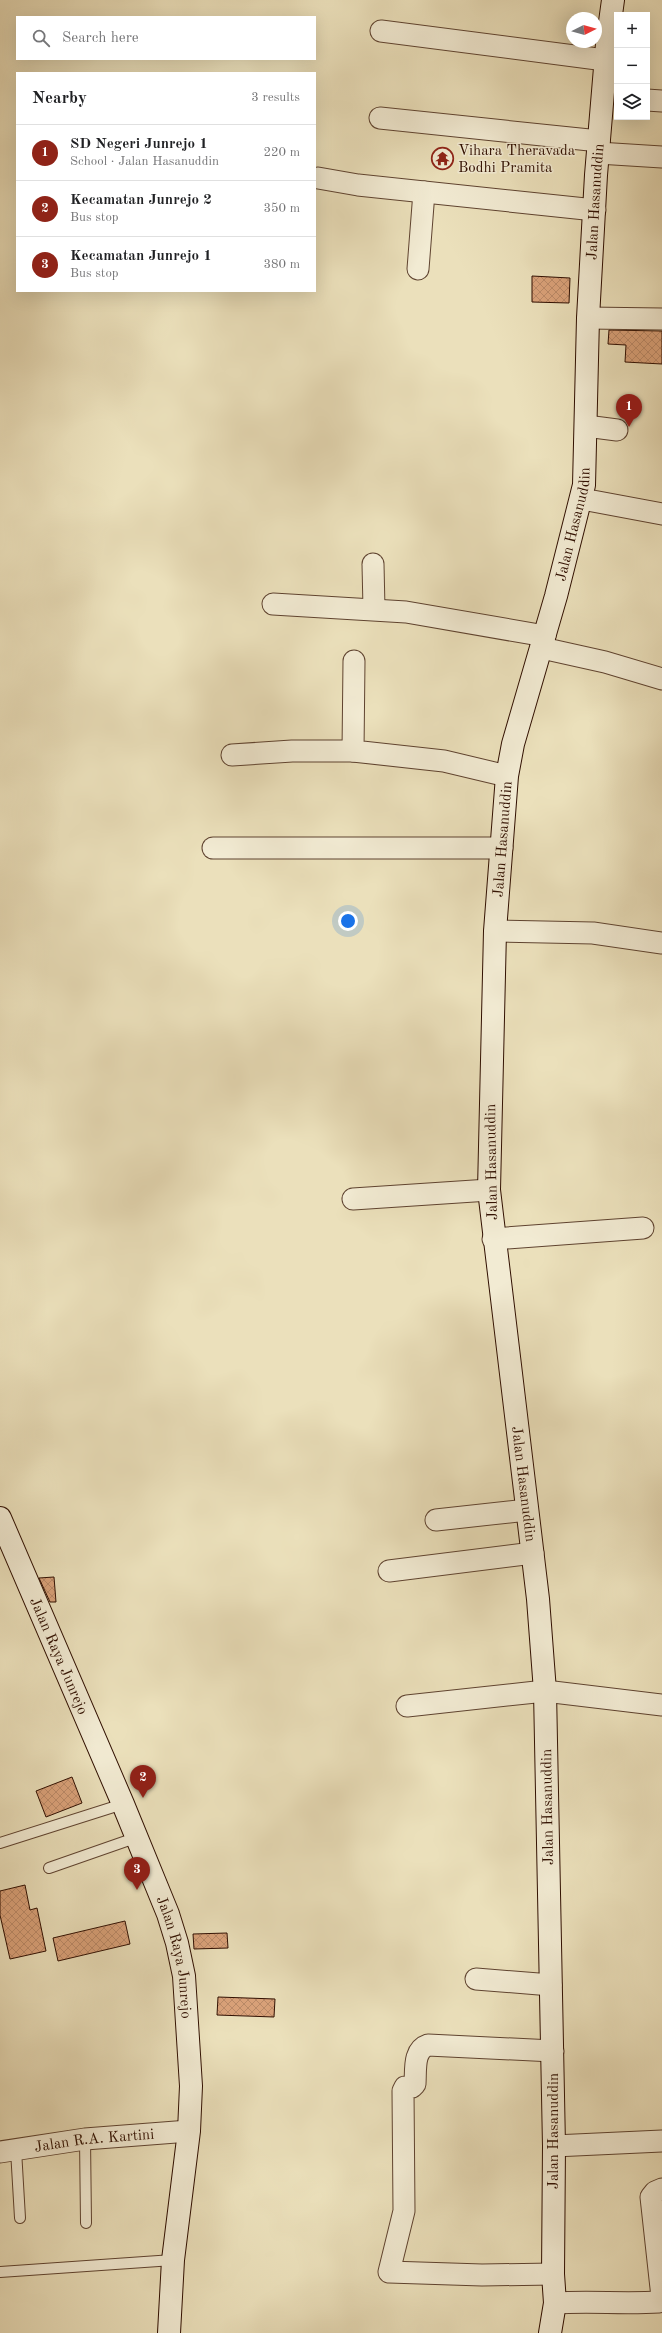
<!DOCTYPE html>
<html lang="en">
<head>
<meta charset="utf-8">
<style>
  body { margin:0; font-family:"Old Standard TT",serif; background:#f2f2f2; color:#202124 }
  .controls { position:absolute; right:12px; top:12px; display:grid; overflow:hidden; border-radius:0px; box-shadow:0 4px 16px #0002 }
  .controls button { width:36px; height:36px; display:grid; place-items:center; padding:0; border:0; border-bottom:1px solid #e0e0e0; background:#fff; color:#202124; font:20px sans-serif }
  .compass { position:absolute; left:566px; top:12px; width:36px; height:36px; border-radius:50%; background:#fff; box-shadow:0 4px 16px #0002; rotate:84deg }
  .you { position:absolute; left:348px; top:921px; width:14px; height:14px; margin:-10px; border:3px solid #fff; border-radius:50%; background:#1a73e8; box-shadow:0 0 0 6px #1a73e833 }
  .badge { display:grid; place-items:center; width:26px; height:26px; border-radius:50%; background:#8f2418; color:#fff; font-size:13px; font-weight:700 }
  .pin { position:absolute; translate:-50% -33px; filter:drop-shadow(0 1px 2px #0008) }
  .pin::after { content:''; position:absolute; top:21px; width:14px; height:12px; background:inherit; clip-path:polygon(0 0,100% 0,50% 100%) }
  .list { margin:0; padding:0; list-style:none }
  h2 { display:flex; justify-content:space-between; align-items:center; height:52px; margin:0; padding:0 16px; font-size:17px }
  h2 small { font-size:13px; font-weight:400; color:#757577 }
  .list li { display:grid; grid-template-columns:26px 1fr auto; gap:12px; align-items:center; box-sizing:border-box; height:56px; padding:0 16px; border-top:1px solid #e0e0e0 }
  .list b { display:block; font-size:15px; white-space:nowrap }
  .list p { margin:0; font-size:13px; white-space:nowrap; color:#757577 }
  .list em { font-size:13px; font-style:normal; color:#757577 }
  .icon { flex:none; width:22px; height:22px; fill:none; stroke:currentColor; stroke-width:2; stroke-linecap:round; stroke-linejoin:round }
  .map { position:relative; flex:none; width:662px; height:2333px; overflow:hidden }
  .search { position:absolute; background:#fff; box-shadow:0 4px 16px #0002; left:16px; top:16px; width:300px; height:44px; display:flex; align-items:center; gap:10px; box-sizing:border-box; padding:0 14px; border-radius:0px; color:#757577; font-size:15px }
  .panel { position:absolute; background:#fff; box-shadow:0 4px 16px #0002; left:16px; top:72px; width:300px; height:220px; border-radius:0px }
  .map>svg:first-child { display:block }
  .building { fill:url(#building-cross-hatch); stroke:#300f01 }
  .lines { fill:none; stroke-linecap:round; stroke-linejoin:round }
  .lane-casing { stroke:#5f4330; stroke-width:12 }
  .street-casing { stroke:#5f4330; stroke-width:23 }
  .secondary-casing { stroke:#300f01; stroke-width:24 }
  .lane { stroke:#f2ebd3; stroke-width:10 }
  .street { stroke:#f2ebd3; stroke-width:21 }
  .secondary { stroke:#f2ebd3; stroke-width:22 }
  .labels { text-anchor:middle; stroke-width:3; stroke-linejoin:round; paint-order:stroke }
  .poi-label { font-size:15px; fill:#300f01; stroke:#f2ebd3; text-anchor:start }
  .street-label { font-size:15px; fill:#300f01; stroke:#f2ebd3 }
</style>
</head>
<body>
<div class="map">
<svg width="662" height="2333" viewBox="0 0 662 2333">
  <defs>
    <pattern id="building-cross-hatch" width="8" height="8" patternUnits="userSpaceOnUse"><rect width="8" height="8" fill="#daa27a"/><path d="M0 0l8 8M0 8l8-8" fill="none" stroke="#bb8a68"/></pattern>
  </defs>
  <rect width="100%" height="100%" fill="#ebe0bb"/>
  <filter id="stains"><feTurbulence type="fractalNoise" baseFrequency=".005" numOctaves="4"/><feColorMatrix values="0 0 0 0 .2 0 0 0 0 .09 0 0 0 0 .02 0 0 0 .5 -.17"/></filter>
  <radialGradient id="worn" r=".72"><stop offset=".6" stop-color="#630" stop-opacity="0"/><stop offset="1" stop-color="#630" stop-opacity=".3"/></radialGradient>
  <!-- building -->
  <g class="building">
    <path d="M532,276L570,278L569,303L532,302Z"/>
    <path d="M609,330L662,331V364L625,362L626,345L608,344Z"/>
    <path d="M54,1577L56,1602H50L39,1578Z"/>
    <path d="M72,1777L82,1803L46,1817L36,1791Z"/>
    <path d="M25,1885L30,1910L37,1908L46,1951L10,1959L0,1915V1891Z"/>
    <path d="M125,1921L130,1944L58,1961L53,1938Z"/>
    <path d="M227,1933L228,1948L194,1949L193,1934Z"/>
    <path d="M218,1997L275,1999L274,2017L217,2015Z"/>
  </g>
  <g class="lines">
    <defs>
      <g id="lane">
        <path d="M0,1843L123,1804"/>
        <path d="M49,1868L135,1838"/>
        <path d="M85,2139L86,2223"/>
        <path d="M16,2150L20,2218"/>
        <path d="M0,2272L173,2260"/>
      </g>
      <g id="street">
        <path d="M381,31L605,60"/>
        <path d="M647,100L662,101"/>
        <path d="M380,118L599,141"/>
        <path d="M598,153L662,157"/>
        <path d="M318,178L358,185L595,210"/>
        <path d="M418,269L424,192"/>
        <path d="M588,318L662,319"/>
        <path d="M586,426L617,430"/>
        <path d="M582,499L662,514"/>
        <path d="M373,564L374,609"/>
        <path d="M273,604L406,612L545,636"/>
        <path d="M542,648L605,662L662,679"/>
        <path d="M354,661L353,751L444,761L507,776"/>
        <path d="M232,755L292,751H353"/>
        <path d="M213,848H502"/>
        <path d="M495,931L593,933L662,943"/>
        <path d="M353,1199L489,1190"/>
        <path d="M493,1239L643,1228"/>
        <path d="M436,1520L527,1510"/>
        <path d="M389,1571L533,1553"/>
        <path d="M407,1706L545,1691L662,1705"/>
        <path d="M476,1979L551,1985"/>
        <path d="M553,2051L428,2045C413,2050 416,2070 415,2084L412,2087H405L403,2091L404,2211L389,2272L482,2275L553,2274"/>
        <path d="M554,2146L662,2141"/>
        <path id="s1" d="M0,2152L85,2139L189,2131"/>
        <path d="M662,2189L655,2192L651,2197L662,2297"/>
        <path d="M555,2303C590,2301 625,2304 659,2302L662,2299"/>
      </g>
      <g id="secondary">
        <path id="s2" d="M0,1518L123,1804L168,1914L177,1943L184,1976L191,2086L189,2131L173,2260L169,2333"/>
        <path id="s3" d="M550,2333L555,2303L553,2274L554,2146L545,1691L538,1599L489,1190L495,931L507,776L513,744L556,596L584,485L588,318L596,175L607,44L613,0"/>
      </g>
    </defs>
    <!-- lane casing -->
    <use href="#lane" class="lane-casing"/>
    <!-- street casing -->
    <use href="#street" class="street-casing"/>
    <!-- secondary casing -->
    <use href="#secondary" class="secondary-casing"/>
    <!-- lane -->
    <use href="#lane" class="lane"/>
    <!-- street -->
    <use href="#street" class="street"/>
    <!-- secondary -->
    <use href="#secondary" class="secondary"/>
  </g>
  <!-- icons -->
  <defs>
    <symbol id="temple-ring" viewBox="-11 -11 22 22"><circle r="9.5" fill="#f2ebd3" stroke="#8f2418" stroke-width="1.5"/><path d="M0-6L5-2H3V0L6.5 2.5H4V6H1.5V3h-3V6H-4V2.5H-6.5L-3 0V-2H-5Z" fill="#8f2418"/></symbol>
  </defs>
  <g fill-rule="evenodd">
    <use href="#temple-ring" x="430" y="146" width="25" height="25"/>
  </g>
  <g class="labels">
    <!-- poi labels -->
    <g class="poi-label">
      <text x="458" y="155">Vihara Theravada<tspan x="458" dy="17">Bodhi Pramita</tspan></text>
    </g>
    <!-- street labels -->
    <g class="street-label">
      <text dy="5" stroke="none"><textPath href="#s3" startOffset="2146">Jalan Hasanuddin</textPath></text>
      <text dy="5" stroke="none"><textPath href="#s3" startOffset="1822">Jalan Hasanuddin</textPath></text>
      <text dy="5" stroke="none"><textPath href="#s3" startOffset="1498">Jalan Hasanuddin</textPath></text>
      <text transform="translate(491 1162) rotate(-91)" y="5">Jalan Hasanuddin</text>
      <text transform="translate(524 1484) rotate(83)" y="5">Jalan Hasanuddin</text>
      <text dy="5" stroke="none"><textPath href="#s2" startOffset="150">Jalan Raya Junrejo</textPath></text>
      <text transform="translate(547 1807) rotate(-91)" y="5">Jalan Hasanuddin</text>
      <text dy="5" stroke="none"><textPath href="#s2" startOffset="474">Jalan Raya Junrejo</textPath></text>
      <text transform="translate(553 2131) rotate(-90)" y="5">Jalan Hasanuddin</text>
      <text dy="5" stroke="none"><textPath href="#s1" startOffset="95">Jalan R.A. Kartini</textPath></text>
    </g>
  </g>
  <rect width="100%" height="100%" filter="url(#stains)"/>
  <rect width="100%" height="100%" fill="url(#worn)"/>
</svg>
<div class="controls">
<button>+</button>
<button>−</button>
<button><svg class="icon" aria-label="layers" viewBox="0 0 24 24"><path d="M12 4l9 5-9 5-9-5zM3 14l9 5 9-5"/></svg></button>
</div>
<svg class="compass" viewBox="-18 -18 36 36"><path d="M0-13l5 13h-10z" fill="#e53935"/><path d="M0 13l5-13h-10z" fill="#757577"/></svg>
<div class="you"></div>
<div class="pin badge" style="left:629px;top:427px">1</div>
<div class="pin badge" style="left:143px;top:1798px">2</div>
<div class="pin badge" style="left:137px;top:1890px">3</div>
<div class="search"><svg class="icon" aria-label="search" viewBox="0 0 24 24"><circle cx="10" cy="10" r="6"/><path d="M15 15l6 6"/></svg>Search here</div>
<section class="panel">
<h2>Nearby<small>3 results</small></h2>
<ul class="list">
<li><span class="badge">1</span><div><b>SD Negeri Junrejo 1</b><p>School · Jalan Hasanuddin</p></div><em>220 m</em></li>
<li><span class="badge">2</span><div><b>Kecamatan Junrejo 2</b><p>Bus stop</p></div><em>350 m</em></li>
<li><span class="badge">3</span><div><b>Kecamatan Junrejo 1</b><p>Bus stop</p></div><em>380 m</em></li>
</ul>
</section>
</div>
</body>
</html>
